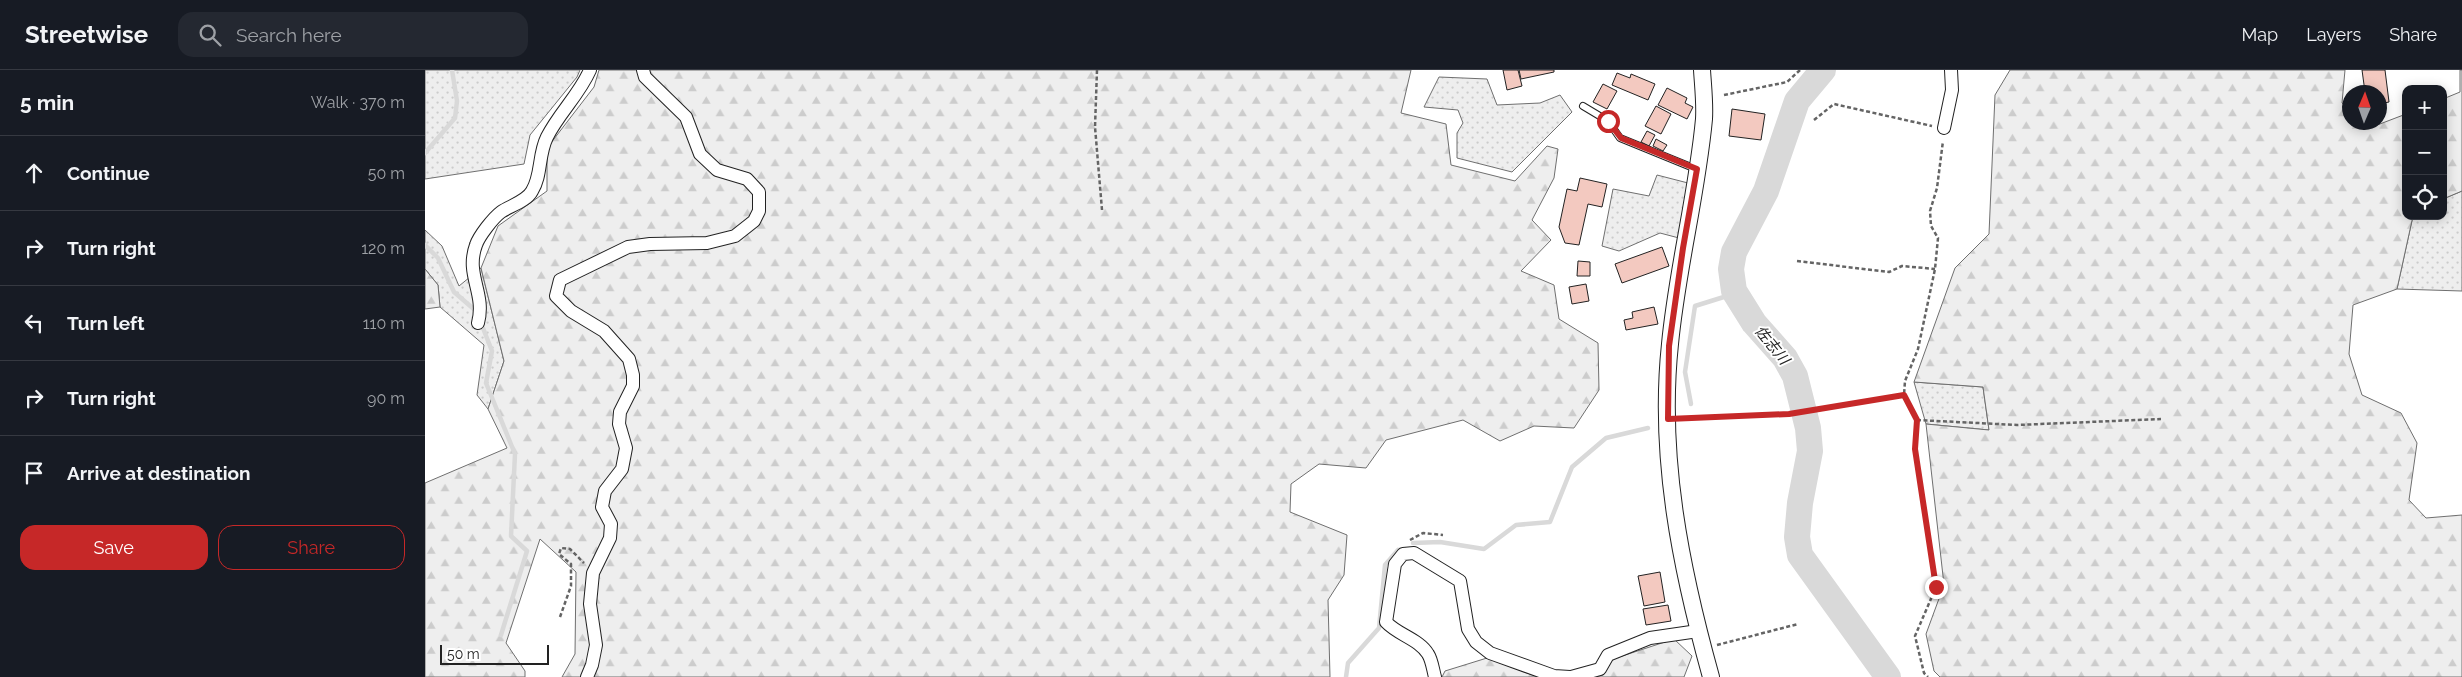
<!DOCTYPE html>
<html lang="en">
<head>
<meta charset="utf-8">
<style>
  body { margin:0; font-family:Raleway,"Noto Sans JP",sans-serif; background:#242831; color:#f1f3f6 }
  .controls { position:absolute; right:15px; top:15px; display:grid; overflow:hidden; border-radius:10px; box-shadow:0 2px 12px #0003 }
  .controls button { width:45px; height:45px; display:grid; place-items:center; padding:0; border:0; border-bottom:1px solid #363941; background:#171b24; color:#f1f3f6; font:25px sans-serif }
  .compass { position:absolute; left:1917px; top:15px; width:45px; height:45px; border-radius:50%; background:#171b24; box-shadow:0 2px 12px #0003; rotate:2deg }
  .scale { position:absolute; left:15px; bottom:12px; width:109px; box-sizing:border-box; padding-left:5px; border:2px solid #222; border-top:0; font-size:14px; line-height:18px; white-space:nowrap; color:#222; -webkit-text-stroke:4px #fff; paint-order:stroke }
  .stop { position:absolute; width:15px; height:15px; margin:-11px; border:4px solid #c62828; border-radius:50%; background:#fff }
  .stop.end { background:#c62828; border-color:#fff; box-shadow:0 1px 5px #0008 }
  .list { margin:0; padding:0; list-style:none }
  h2 { display:flex; justify-content:space-between; align-items:center; height:65px; margin:0; padding:0 20px; font-size:21px }
  h2 small { font-size:16px; font-weight:400; color:#9ea1a6 }
  .list li { display:grid; grid-template-columns:32px 1fr auto; gap:15px; align-items:center; box-sizing:border-box; height:75px; padding:0 20px; border-top:1px solid #363941 }
  .list b { display:block; font-size:19px; white-space:nowrap }
  .list em { font-size:16px; font-style:normal; color:#9ea1a6 }
  .actions { display:flex; gap:10px; padding:15px 20px }
  .actions a { flex:1; padding:11px 0; border:1px solid #c62828; border-radius:15px; text-align:center; font-size:18px; color:#c62828 }
  .actions .main { background:#c62828; color:#fff }
  .icon { flex:none; width:28px; height:28px; fill:none; stroke:currentColor; stroke-width:2; stroke-linecap:round; stroke-linejoin:round }
  .map { position:relative; flex:none; width:2037px; height:607px; overflow:hidden }
  header { display:flex; align-items:center; gap:30px; box-sizing:border-box; height:70px; padding:0 25px; background:#171b24; border-bottom:1px solid #363941 }
  header strong { font-size:24px }
  nav { display:flex; gap:28px; margin-inline-start:auto; font-size:18px }
  .search { width:350px; height:45px; background:#242831; display:flex; align-items:center; gap:12px; box-sizing:border-box; padding:0 18px; border-radius:15px; color:#9ea1a6; font-size:19px }
  main { display:flex }
  aside { flex:1; background:#171b24 }
  .map>svg:first-child { display:block }
  .green { fill:url(#green-dots); stroke:#6f6f6f }
  .forest { fill:url(#forest-firs); stroke:#6f6f6f }
  .lines { fill:none; stroke-linecap:round; stroke-linejoin:round }
  .stream { stroke:#d9d9d9; stroke-width:4.5 }
  .river { stroke:#d9d9d9; stroke-width:26 }
  .building { fill:#f3c9c0; stroke:#222 }
  .service-casing { stroke:#222; stroke-width:8 }
  .minor-casing { stroke:#222; stroke-width:14 }
  .tertiary-casing { stroke:#222; stroke-width:18 }
  .path { stroke:#646464; stroke-width:2.5; stroke-dasharray:4 2.5; stroke-linecap:butt }
  .service { stroke:#fff; stroke-width:6 }
  .minor { stroke:#fff; stroke-width:12 }
  .tertiary { stroke:#fff; stroke-width:16 }
  .route { stroke:#c62828; stroke-width:6 }
  .labels { text-anchor:middle; stroke-width:4; stroke-linejoin:round; paint-order:stroke }
  .water-label { font-size:15px; font-style:italic; fill:#222; stroke:#fff }
</style>
</head>
<body>
<header>
<strong>Streetwise</strong>
<div class="search"><svg class="icon" aria-label="search" viewBox="0 0 24 24"><circle cx="10" cy="10" r="6"/><path d="M15 15l6 6"/></svg>Search here</div>
<nav><a>Map</a><a>Layers</a><a>Share</a></nav>
</header>
<main>
<aside>
<h2>5 min<small>Walk · 370 m</small></h2>
<ul class="list">
<li><svg class="icon" aria-label="ahead" viewBox="0 0 24 24"><path d="M12 20V5M6 11l6-6 6 6"/></svg><div><b>Continue</b></div><em>50 m</em></li>
<li><svg class="icon" aria-label="right" viewBox="0 0 24 24"><path d="M7 20v-9h11M14 6l5 5-5 5"/></svg><div><b>Turn right</b></div><em>120 m</em></li>
<li><svg class="icon" aria-label="left" viewBox="0 0 24 24"><path d="M17 20v-9H6M10 6l-5 5 5 5"/></svg><div><b>Turn left</b></div><em>110 m</em></li>
<li><svg class="icon" aria-label="right" viewBox="0 0 24 24"><path d="M7 20v-9h11M14 6l5 5-5 5"/></svg><div><b>Turn right</b></div><em>90 m</em></li>
<li><svg class="icon" aria-label="arrive" viewBox="0 0 24 24"><path d="M6 21V4h12l-3 4 3 4H6"/></svg><div><b>Arrive at destination</b></div></li>
</ul>
<div class="actions"><a class="main">Save</a><a>Share</a></div>
</aside>
<div class="map">
<svg width="2037" height="607" viewBox="0 0 2037 607">
  <defs>
    <pattern id="green-dots" width="8" height="8" patternUnits="userSpaceOnUse" patternTransform="scale(1.25)"><rect width="8" height="8" fill="#eee"/><path d="M2 2h.1M6 6h.1" fill="none" stroke="#ccc" stroke-width="1.8" stroke-linecap="round"/></pattern>
    <pattern id="forest-firs" width="22" height="20" patternUnits="userSpaceOnUse" patternTransform="scale(1.25)"><rect width="22" height="20" fill="#eee"/><path d="M5 1l3.5 6h-7zM16 11l3.5 6h-7z" fill="#ccc"/></pattern>
  </defs>
  <rect width="100%" height="100%" fill="#fff"/>
  <!-- green -->
  <g class="green">
    <path d="M0,0H155L152,7L105,65L99,94L0,109Z"/>
    <path d="M1014,7L1062,9L1072,35L1115,33L1135,25L1147,42L1087,102L1032,88V63L1038,53L1033,40L999,37Z"/>
    <path d="M1232,105L1263,113L1254,168L1235,163L1194,181L1177,176L1188,119L1224,126Z"/>
    <path d="M2037,121V221L1972,219L1988,146H2018V129Z"/>
    <path d="M0,160L17,176L34,216L56,198L79,291L63,339L52,325L59,275L15,237L13,215L0,199Z"/>
    <path d="M1489,312L1558,317L1564,360L1501,354Z"/>
  </g>
  <!-- forest -->
  <g class="forest">
    <path d="M174,0H986L976,43L1021,54L1026,95L1090,111L1122,76L1133,79L1129,108L1107,150L1126,170L1096,201L1129,215L1134,249L1173,273L1174,320L1149,358L1109,356L1075,371L1038,350L961,370L941,398L894,394L866,414L865,442L922,465L919,505L903,530L905,607H137L150,584L151,502L115,469L81,573L100,601V607H0V413L82,378L63,339L79,291L56,198L73,156L122,121V78L169,17Z"/>
    <path d="M1585,0H1920L1917,33L1924,39V52L1941,53L1947,57L1981,44V146H1988L1972,219L1928,235L1924,284L1937,325L1976,343L1992,373L1984,430L2001,448L2037,445V607H1515L1509,601L1501,564L1519,515L1501,354L1564,360L1558,317L1489,312L1530,198L1564,164L1570,25Z"/>
    <path d="M2035,0H2037V121L2018,129V29L2035,22Z"/>
    <path d="M0,199L13,215L15,237L0,239Z"/>
    <path d="M1249,569L1267,586L1259,607H1169L1178,605L1188,589Z"/>
    <path d="M1062,588L1113,607H1017L1020,601Z"/>
  </g>
  <g class="lines">
    <!-- stream -->
    <g class="stream">
      <path d="M0,83L30,48L32,31L27,0"/>
      <path d="M0,175L13,188L29,222L51,241"/>
      <path d="M56,253L67,281L61,313L90,384L86,466L102,481L76,565"/>
      <path d="M1266,334L1260,302L1270,236L1302,226L1309,221"/>
      <path d="M988,473L1015,472L1059,479L1091,455L1125,452L1147,397L1181,368L1223,358"/>
      <path d="M921,607L923,593L954,558L960,495L973,480"/>
    </g>
    <!-- river -->
    <path class="river" d="M1398,0L1372,31L1341,121L1309,182L1306,199L1309,221L1329,253L1360,288L1370,306L1383,358L1385,381L1375,433L1372,467L1375,485L1463,607"/>
  </g>
  <!-- building -->
  <g class="building">
    <path d="M1078,0H1093L1097,16L1082,20Z"/>
    <path d="M1094,0H1129V2L1096,9Z"/>
    <path d="M1937,0H1960L1964,32L1954,34V22H1940Z"/>
    <path d="M1192,3L1205,8L1206,4L1230,14L1223,30L1187,15Z"/>
    <path d="M1178,14L1192,21L1182,39L1168,32Z"/>
    <path d="M1242,18L1262,28L1260,33L1268,37L1262,49L1233,35Z"/>
    <path d="M1231,36L1246,44L1236,64L1220,56Z"/>
    <path d="M1307,39L1340,44L1336,70L1304,66Z"/>
    <path d="M1222,61L1230,65L1224,76L1216,72Z"/>
    <path d="M1231,69L1242,75L1238,81L1228,76Z"/>
    <path d="M1155,108L1182,114L1177,137L1163,134L1154,175L1140,173L1134,157L1142,119L1152,121Z"/>
    <path d="M1237,177L1244,196L1197,213L1190,194Z"/>
    <path d="M1153,191L1165,192V206H1152Z"/>
    <path d="M1161,214L1164,231L1147,234L1144,217Z"/>
    <path d="M1229,237L1233,254L1201,260L1199,250L1208,248L1207,242Z"/>
    <path d="M1235,502L1240,532L1219,536L1213,506Z"/>
    <path d="M1243,535L1246,551L1221,555L1218,539Z"/>
  </g>
  <g class="lines">
    <defs>
      <path id="service" d="M1158,36L1183,51L1195,68L1271,99"/>
      <g id="minor">
        <path d="M1519,58L1527,20L1526,0"/>
        <path d="M53,253C61,223 40,205 51,175C54,166 68,148 76,142C85,136 102,131 107,121C117,105 113,85 122,67C134,43 154,25 165,0"/>
        <path d="M162,607L167,595L171,575L165,534L168,503L185,468L186,454L177,437L180,421L197,399L201,378L194,354L195,342L208,316V305L204,289L179,261L146,241L131,226L135,210L203,177L225,174L282,173L310,166L329,151L334,141V122L322,109L292,100L275,84L261,47L220,7L218,0"/>
        <path d="M1010,607C1008,600 1007,590 1003,584C994,569 973,565 961,552L970,494L978,484L989,483L1035,511L1043,559L1051,572L1065,583L1129,606L1145,607"/>
        <path d="M1146,607L1175,599L1183,585L1225,568L1273,561"/>
      </g>
      <path id="tertiary" d="M1277,0C1278,16 1280,33 1279,49C1272,125 1252,199 1245,274C1233,387 1256,499 1286,607"/>
    </defs>
    <!-- service casing -->
    <use href="#service" class="service-casing"/>
    <!-- minor casing -->
    <use href="#minor" class="minor-casing"/>
    <!-- tertiary casing -->
    <use href="#tertiary" class="tertiary-casing"/>
    <!-- path -->
    <g class="path">
      <path d="M672,0L670,57L677,140"/>
      <path d="M1299,25L1362,12L1375,0"/>
      <path d="M1389,50L1409,34L1507,56"/>
      <path d="M1372,191L1464,202L1477,196L1510,199"/>
      <path d="M1479,325L1492,350L1490,379L1511,517L1490,566L1499,603L1503,607"/>
      <path d="M1255,348L1364,344L1479,325L1480,311L1493,279L1510,199L1513,168L1506,156L1505,141L1512,118L1518,71"/>
      <path d="M1492,350L1592,355L1736,349"/>
      <path d="M985,470L998,463L1018,465"/>
      <path d="M135,547L146,516V494L134,484L136,478L145,479L159,493"/>
      <path d="M1292,575L1373,554"/>
    </g>
    <!-- service -->
    <use href="#service" class="service"/>
    <!-- minor -->
    <use href="#minor" class="minor"/>
    <!-- tertiary -->
    <use href="#tertiary" class="tertiary"/>
  </g>
  <g class="lines">
    <!-- route -->
    <path class="route" d="M1183,51L1196,68L1272,99L1258,178L1244,276L1243,349L1364,344L1479,325L1492,350L1490,379L1511,517"/>
  </g>
  <g class="labels">
    <!-- water labels -->
    <g class="water-label">
      <text transform="translate(1347 275) rotate(51)" y="5">佐志川</text>
    </g>
  </g>
</svg>
<div class="controls">
<button>+</button>
<button>−</button>
<button><svg class="icon" aria-label="locate" viewBox="0 0 24 24"><circle cx="12" cy="12" r="6"/><path d="M12 2v4M12 18v4M2 12h4M18 12h4"/></svg></button>
</div>
<svg class="compass" viewBox="-18 -18 36 36"><path d="M0-13l5 13h-10z" fill="#e53935"/><path d="M0 13l5-13h-10z" fill="#9ea1a6"/></svg>
<div class="scale">50 m</div>
<div class="stop" style="left:1183px;top:51px"></div>
<div class="stop end" style="left:1511px;top:517px"></div>
</div>
</main>
</body>
</html>
